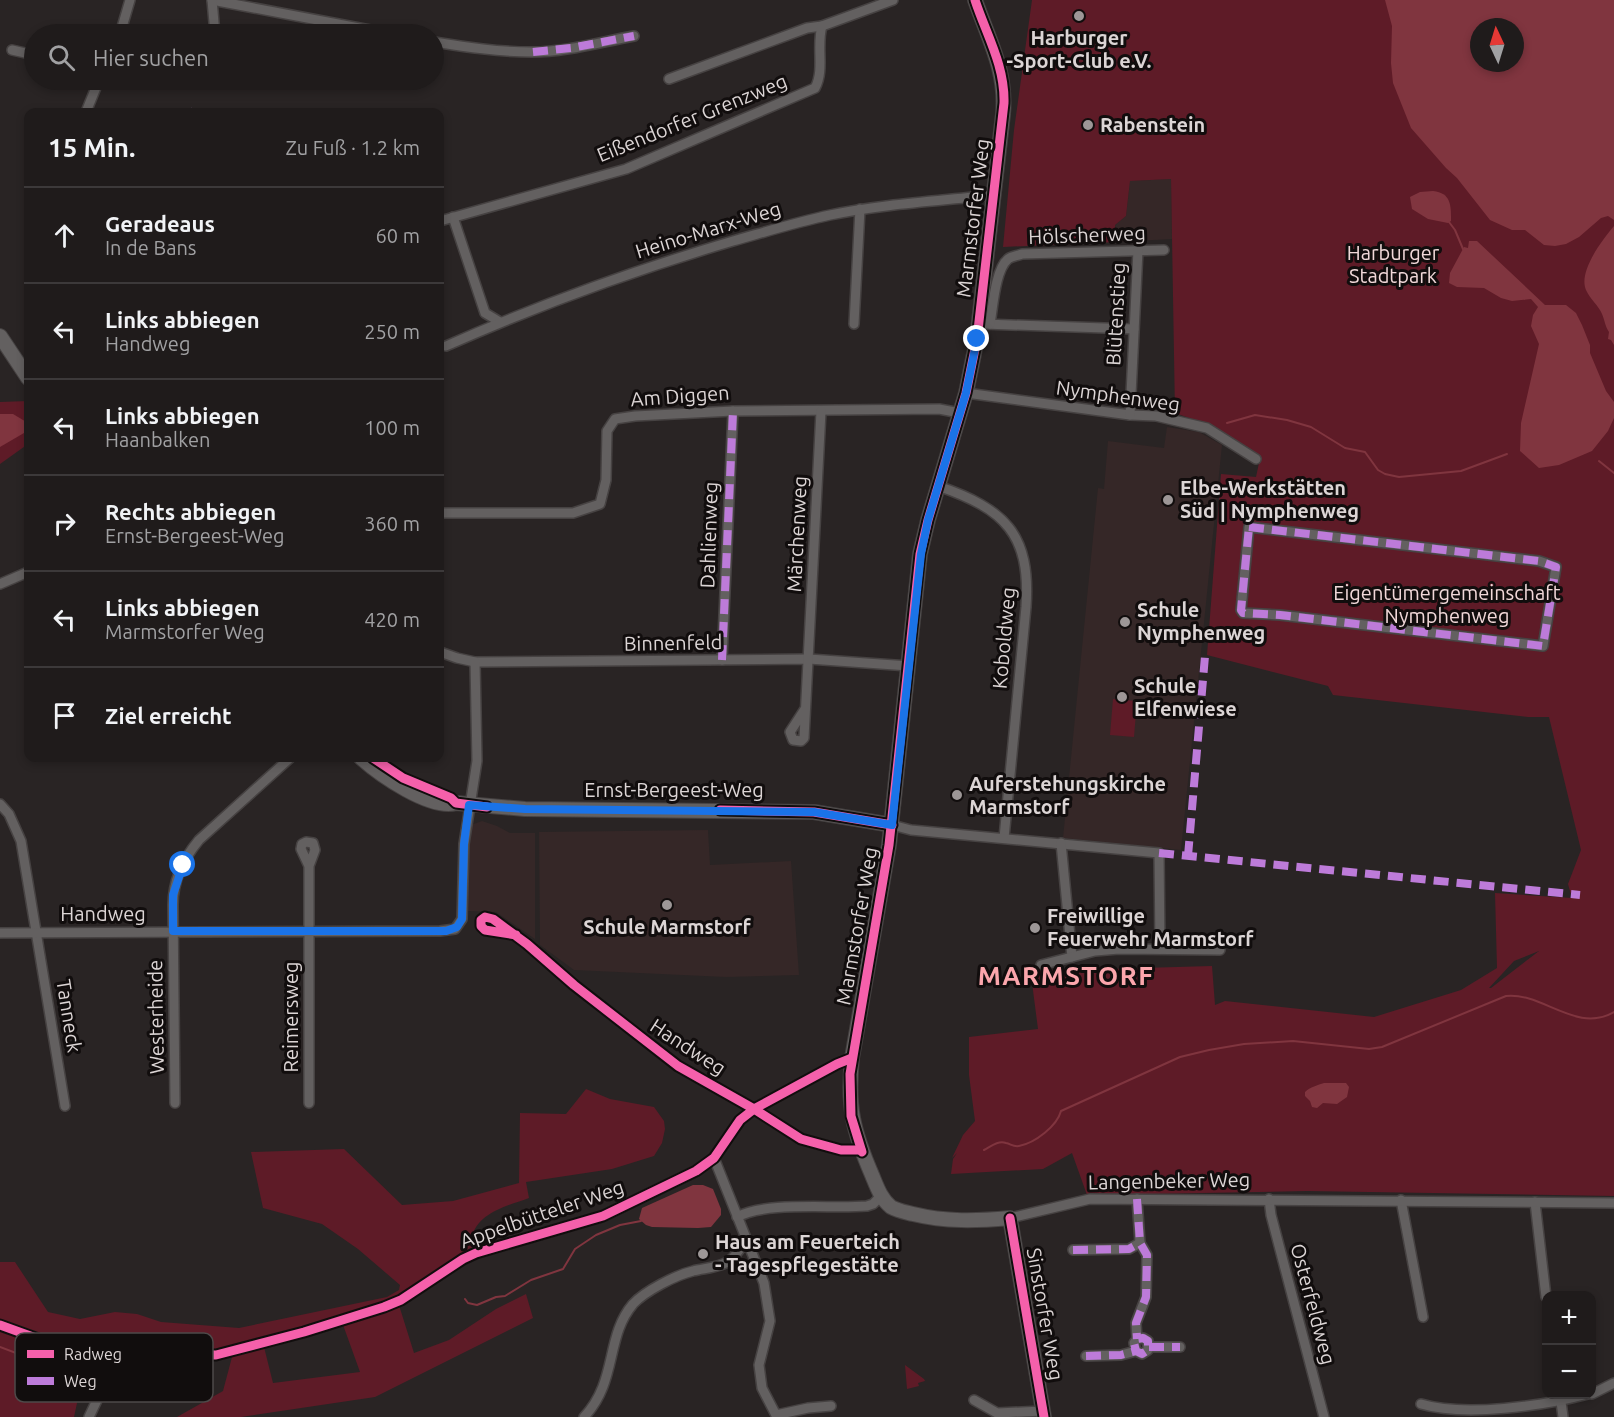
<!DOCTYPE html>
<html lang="de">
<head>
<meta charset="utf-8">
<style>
  body { margin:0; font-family:Ubuntu,sans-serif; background:#2c2828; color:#f1f3f6 }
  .controls { position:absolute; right:18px; bottom:18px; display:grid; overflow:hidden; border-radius:12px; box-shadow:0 3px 9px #0003 }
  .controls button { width:54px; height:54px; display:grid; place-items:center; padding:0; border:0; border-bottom:2px solid #3c393a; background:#1f1b1b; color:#f1f3f6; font:30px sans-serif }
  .compass { position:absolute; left:1470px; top:18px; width:54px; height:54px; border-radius:50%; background:#1f1b1b; box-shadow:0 3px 9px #0003; rotate:356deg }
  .stop { position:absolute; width:18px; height:18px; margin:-14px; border:4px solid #1a73e8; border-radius:50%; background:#fff }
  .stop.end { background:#1a73e8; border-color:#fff; box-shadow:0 2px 6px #0008 }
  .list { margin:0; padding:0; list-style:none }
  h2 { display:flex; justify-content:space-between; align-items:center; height:78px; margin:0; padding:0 24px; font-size:26px }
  h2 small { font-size:20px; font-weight:400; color:#a1a1a3 }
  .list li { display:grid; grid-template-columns:39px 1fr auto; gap:18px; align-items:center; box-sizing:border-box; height:96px; padding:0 24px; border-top:2px solid #3c393a }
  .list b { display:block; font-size:22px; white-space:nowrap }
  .list p { margin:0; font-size:20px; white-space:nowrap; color:#a1a1a3 }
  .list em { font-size:20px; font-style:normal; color:#a1a1a3 }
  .icon { flex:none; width:33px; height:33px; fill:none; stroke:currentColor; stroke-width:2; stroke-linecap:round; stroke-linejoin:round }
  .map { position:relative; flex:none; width:1614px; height:1417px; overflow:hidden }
  .search { position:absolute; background:#1f1b1b; box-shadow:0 3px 9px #0003; left:24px; top:24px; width:420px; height:66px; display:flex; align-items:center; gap:15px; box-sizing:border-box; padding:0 21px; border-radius:33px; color:#a1a1a3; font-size:22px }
  .panel { position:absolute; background:#1f1b1b; box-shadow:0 3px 9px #0003; left:24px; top:108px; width:420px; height:654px; border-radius:12px }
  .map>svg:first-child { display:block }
  .built { fill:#352727 }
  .green { fill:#5e1b27; fill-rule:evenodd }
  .water { fill:#80353f; fill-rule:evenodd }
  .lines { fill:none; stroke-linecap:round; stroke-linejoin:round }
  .stream { stroke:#80353f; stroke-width:2 }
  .street-casing { stroke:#464242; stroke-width:12 }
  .secondary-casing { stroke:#464242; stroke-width:16 }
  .street { stroke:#636060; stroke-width:9 }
  .secondary { stroke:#636060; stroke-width:14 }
  .quiet { stroke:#bd7bd9; stroke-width:8; stroke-dasharray:15 8; stroke-linecap:butt }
  .cycleway-casing { stroke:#110d0d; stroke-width:13 }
  .cycleway { stroke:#f560ab; stroke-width:9 }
  .route { stroke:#1a73e8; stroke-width:8 }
  .poi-dot { fill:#9d9797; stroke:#110d0d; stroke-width:2 }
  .labels { text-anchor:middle; stroke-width:6; stroke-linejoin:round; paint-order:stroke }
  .poi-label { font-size:20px; font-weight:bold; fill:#dcd5d5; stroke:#110d0d; text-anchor:start }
  .street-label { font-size:20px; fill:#dcd5d5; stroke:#110d0d }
  .park-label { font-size:20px; fill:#f1d8d9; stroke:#110d0d }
  .district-label { font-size:26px; font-weight:bold; letter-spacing:1.5px; fill:#fba6ac; stroke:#110d0d }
  .key { fill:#110d0d; stroke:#4e4949; stroke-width:1.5 }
  .key-label { font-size:16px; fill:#dcd5d5 }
</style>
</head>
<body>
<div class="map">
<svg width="1614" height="1417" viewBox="0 0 1614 1417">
  <rect width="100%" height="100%" fill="#292424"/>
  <!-- built -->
  <g class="built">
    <path d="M1171,179L1172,239L1116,242L1115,225L1126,216L1130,181Z"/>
    <path d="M1167,427L1199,432L1222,445L1181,850L1063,838L1098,488L1104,489L1108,441L1164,448Z"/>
    <path d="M482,821L497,826L510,833H535V939L496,912L468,911V855L471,825Z"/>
    <path d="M708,830L710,865L791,861L799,975L726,977L574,970L540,945L539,832Z"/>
  </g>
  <!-- green -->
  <g class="green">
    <path d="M1032,0H1614V1196L1307,1191L1087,1195L1072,1153L1043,1169L951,1174L953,1159L957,1153L952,1158L963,1135L975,1121L969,1075V1037L1038,1029L1031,975L1037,971L1212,966L1215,1005L1225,1001L1374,1017L1461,990L1497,968L1495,893L1572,898L1568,884L1581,850L1549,717H1528L1333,695L1328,686L1207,655L1221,474L1256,477L1259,463L1206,424L1175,413L1171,179L1130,181L1126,216L1115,225L1116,242L1003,247L1014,130ZM1479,27H1515V63H1479ZM1539,951L1491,988H1489L1514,961Z"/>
    <path d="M28,401V444L0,464V402Z"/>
    <path d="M1113,699L1137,701L1134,737L1110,735Z"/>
    <path d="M586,1089L610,1099L654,1107L664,1121L665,1129L662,1143L654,1156L612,1169L526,1182L529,1198C510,1205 475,1213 472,1239C472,1243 475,1249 476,1253L398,1302L414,1353L449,1340L496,1309L526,1294L533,1318L375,1397L241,1417H177L223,1391L232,1357L231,1351L88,1352L74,1417H0V1262H15L48,1312L80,1319L115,1312L137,1314L161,1322L239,1328L387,1297L399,1290L400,1285L358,1249L322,1224L263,1208L251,1152L344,1149L402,1205L453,1201L519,1183L520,1113L566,1114ZM342,1322L360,1372L273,1383L263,1343Z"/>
    <path d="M905,1365L924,1379L925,1381L918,1383L919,1386L907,1389Z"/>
  </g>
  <!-- water -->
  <g class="water">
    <path d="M1385,0H1614V220L1608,216L1601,218L1579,237L1566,244L1555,246L1544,245L1525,230H1512L1490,220L1457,178L1446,168L1411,128L1393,83L1391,63L1392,26ZM1479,27H1515V63H1479Z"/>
    <path d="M1433,191C1451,193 1451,205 1451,221L1448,223L1428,219L1412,209L1410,197L1420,192Z"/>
    <path d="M1614,226V345L1611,340L1608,339L1609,332C1605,326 1605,321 1602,314C1599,306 1590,299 1586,290C1578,272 1602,240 1614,226Z"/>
    <path d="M1469,241H1477L1545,305H1566L1576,313L1582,325L1590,345V353L1606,391L1614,402V418L1608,431L1592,451L1559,465L1539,468L1520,451L1521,423L1539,344L1531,326L1533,315L1538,307L1531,299L1512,301L1501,298L1484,288L1457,287L1449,283L1450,273L1464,247L1468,248Z"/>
    <path d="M0,414H13L28,423L24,433L0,447Z"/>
    <path d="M1324,1083H1346L1349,1087L1347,1097L1337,1104L1323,1103L1317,1108L1312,1107L1310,1101L1305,1096V1092C1310,1087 1318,1085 1324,1083Z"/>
    <path d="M693,1185H703L713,1189L721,1209V1215L711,1227L698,1228L652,1227L646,1225L639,1219L642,1208Z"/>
  </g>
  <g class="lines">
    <!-- stream -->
    <g class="stream">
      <path d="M1449,222L1455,230L1463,249"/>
      <path d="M1227,423L1255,415L1287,420L1311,427L1345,448L1365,452L1378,470L1385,474L1399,477L1461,471L1507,454"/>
      <path d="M1599,461L1614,473"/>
      <path d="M984,1150C990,1147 998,1140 1006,1143C1011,1144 1013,1147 1019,1146C1035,1143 1057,1126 1061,1111L1180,1057L1209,1050L1244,1044L1293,1041L1369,1049L1382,1047L1506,996C1543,992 1576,1034 1614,1012"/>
      <path d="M465,1299L468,1303L477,1305L496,1297L505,1296L531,1280L563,1269L575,1249L596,1235L620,1225L641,1221"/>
      <path d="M0,1347L37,1361L82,1374L104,1371"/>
    </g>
    <defs>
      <g id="street">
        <path d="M212,0L391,34"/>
        <path d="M212,0L215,34"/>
        <path d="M120,34L130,0"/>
        <path d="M434,42C466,47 499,52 532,52C566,52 600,42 634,36"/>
        <path d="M12,50L34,55"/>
        <path d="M669,79L807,28L822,26"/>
        <path d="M86,112L99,80"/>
        <path d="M453,217L485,313L500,322"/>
        <path d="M440,221L626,169L815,88C825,70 816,46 822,26L893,0"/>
        <path d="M854,324L860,209"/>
        <path d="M984,324L1134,329"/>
        <path d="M990,324C993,307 995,270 1008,259C1012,256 1017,256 1022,254L1164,250"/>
        <path d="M446,346C539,305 635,270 733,241C765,232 797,222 830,215C883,204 939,201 993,195"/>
        <path d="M966,393L1130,415L1156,416L1207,428L1256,459"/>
        <path d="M1130,415L1138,250"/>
        <path d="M938,486C1005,509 1031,534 1026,607L1004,838"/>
        <path d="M440,513H573L600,504L606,480L607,431L615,419L635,416L733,411L939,409L960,413"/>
        <path d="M1249,527L1539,561L1556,567L1543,646L1280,615L1243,613L1241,610Z"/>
        <path d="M0,584L28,572"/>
        <path d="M440,652L457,658L475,662L809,659L909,666"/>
        <path d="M722,660L733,411"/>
        <path d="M805,709L790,732L793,740L801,741L804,738L821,411"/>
        <path d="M0,804L9,814L21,841L65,1106"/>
        <path d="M892,825L911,830L1159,853L1160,949"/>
        <path d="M1061,843L1072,957"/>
        <path d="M309,866L301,849L302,844L306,842L313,843L315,850L309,866V1103"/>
        <path d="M0,933L440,931L455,929L462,919L464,844L477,761L475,662"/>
        <path d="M516,935L485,930L481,926V920L485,917L493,919L527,944L574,985L678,1066L754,1109L801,1139L841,1150H861"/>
        <path d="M1041,965L1095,951L1119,949L1220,950"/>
        <path d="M175,1103L173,905C173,881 184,858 199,840L290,758"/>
        <path d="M714,1158L764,1283L770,1321L759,1365L762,1388L777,1417"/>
        <path d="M1137,1199L1140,1243L1147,1255L1146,1297L1136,1323L1137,1339"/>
        <path d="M1269,1199L1271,1215L1324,1417"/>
        <path d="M1401,1200L1423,1317"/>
        <path d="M1535,1202L1546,1297"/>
        <path d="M737,1217C767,1201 831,1209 867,1206L873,1204L881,1196"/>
        <path d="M1010,1218L1090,1199L1614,1203"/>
        <path d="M1073,1250L1129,1249L1140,1243"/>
        <path d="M0,1325L69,1350L119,1354L216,1355L304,1332L384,1307L401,1300L463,1259L476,1253L603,1216L696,1171L714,1158L740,1120L754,1109L837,1064L852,1058"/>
        <path d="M1149,1347H1180"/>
        <path d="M1086,1356L1121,1355L1136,1351L1142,1354L1148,1350V1341L1143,1338L1137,1339L1134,1343L1136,1351"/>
        <path d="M1560,1394L1563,1417"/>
        <path d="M1592,1394L1614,1383"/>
        <path d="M974,1400L997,1413L1043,1411"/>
        <path d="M1421,1404C1465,1417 1543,1406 1588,1394"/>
        <path d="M776,1415L808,1408L831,1406"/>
        <path d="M89,1417L119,1354"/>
        <path d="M584,1417C618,1381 605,1337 633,1304C645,1291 676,1275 693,1271C704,1268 719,1268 729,1261C736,1256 741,1247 747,1240"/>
      </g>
      <g id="secondary">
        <path d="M975,0C988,38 1007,71 1003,114L977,339L966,393L928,520L920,554L889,845L852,1058C847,1106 853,1131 872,1175C877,1187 881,1199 891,1207C898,1211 905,1212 913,1214C946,1222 976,1221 1010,1218L1044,1417"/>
        <path d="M0,336L28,378"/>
        <path d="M361,758C380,775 430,810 456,803L525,809L814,812L892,825"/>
      </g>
    </defs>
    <!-- street casing -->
    <use href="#street" class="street-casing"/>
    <!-- secondary casing -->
    <use href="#secondary" class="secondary-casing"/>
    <!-- street -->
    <use href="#street" class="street"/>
    <!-- secondary -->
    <use href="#secondary" class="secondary"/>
    <!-- quiet -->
    <g class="quiet">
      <path d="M533,52L571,48L634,36"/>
      <path d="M194,112L195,109"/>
      <path d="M1249,527L1539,561L1556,567L1543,646L1280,615L1243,613L1241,610Z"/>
      <path d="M722,660L733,411"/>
      <path d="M1159,853L1580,895"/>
      <path d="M1188,856L1205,656"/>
      <path d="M1137,1199L1140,1243L1147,1255L1146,1297L1136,1323L1137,1339"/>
      <path d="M1073,1250L1129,1249L1140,1243"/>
      <path d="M1149,1347H1180"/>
      <path d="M1086,1356L1121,1355L1136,1351L1142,1354L1148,1350V1341L1143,1338L1137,1339L1134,1343L1136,1351"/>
    </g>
    <defs>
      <g id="cycleway">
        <path d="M373,758L403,778L451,798L456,803L487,807"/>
        <path d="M720,810L814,812L892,825"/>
        <path d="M516,935L485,930L481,926V920L485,917L493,919L527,944L574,985L678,1066L754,1109L801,1139L841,1150H861"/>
        <path d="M862,1152L851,1116L850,1074L889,845L920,554L928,520L966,393L977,339L1004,103C1005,65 986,34 975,0"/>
        <path d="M1010,1218L1044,1417"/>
        <path d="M0,1325L69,1350L119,1354L216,1355L304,1332L384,1307L401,1300L463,1259L476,1253L603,1216L696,1171L714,1158L740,1120L754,1109L837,1064L852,1058"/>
      </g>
    </defs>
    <!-- cycleway casing -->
    <use href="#cycleway" class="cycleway-casing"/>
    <!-- cycleway -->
    <use href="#cycleway" class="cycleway"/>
  </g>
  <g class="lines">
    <!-- route -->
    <path class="route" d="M183,865L173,895V931H446L457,927L462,919L464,844L469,805L525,809L814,812L892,825L921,554L928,520L966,393L977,339"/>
  </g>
  <!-- markers -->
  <g class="poi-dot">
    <circle cx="1079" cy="16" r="6"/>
    <circle cx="1088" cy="125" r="6"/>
    <circle cx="1168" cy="500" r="6"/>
    <circle cx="1125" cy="622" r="6"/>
    <circle cx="1122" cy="697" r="6"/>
    <circle cx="957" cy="795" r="6"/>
    <circle cx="667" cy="905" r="6"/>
    <circle cx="1035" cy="928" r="6"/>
    <circle cx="703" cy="1254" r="6"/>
  </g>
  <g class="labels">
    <!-- poi labels -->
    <g class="poi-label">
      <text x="1079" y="45" text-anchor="middle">Harburger<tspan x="1079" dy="23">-Sport-Club e.V.</tspan></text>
      <text x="1100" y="132">Rabenstein</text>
      <text x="1180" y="495">Elbe-Werkstätten<tspan x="1180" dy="23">Süd | Nymphenweg</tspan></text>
      <text x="1137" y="617">Schule<tspan x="1137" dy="23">Nymphenweg</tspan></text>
      <text x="1134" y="693">Schule<tspan x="1134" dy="23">Elfenwiese</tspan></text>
      <text x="969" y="791">Auferstehungskirche<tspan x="969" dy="23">Marmstorf</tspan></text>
      <text x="1047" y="923">Freiwillige<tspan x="1047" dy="23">Feuerwehr Marmstorf</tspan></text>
      <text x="667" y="934" text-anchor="middle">Schule Marmstorf</text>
      <text x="715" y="1249">Haus am Feuerteich<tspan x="715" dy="23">- Tagespflegestätte</tspan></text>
    </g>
    <!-- street labels -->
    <g class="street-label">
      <text transform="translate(692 118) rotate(-22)" y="7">Eißendorfer Grenzweg</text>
      <text transform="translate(973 218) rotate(-83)" y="7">Marmstorfer Weg</text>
      <text transform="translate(708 230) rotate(-17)" y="7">Heino-Marx-Weg</text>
      <text transform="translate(1087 235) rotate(-2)" y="7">Hölscherweg</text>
      <text transform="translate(1116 314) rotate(-87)" y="7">Blütenstieg</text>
      <text transform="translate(680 396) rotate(-4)" y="7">Am Diggen</text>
      <text transform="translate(1118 396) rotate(8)" y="7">Nymphenweg</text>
      <text transform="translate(797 534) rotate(-87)" y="7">Märchenweg</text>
      <text transform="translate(709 535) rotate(-88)" y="7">Dahlienweg</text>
      <text transform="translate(1004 638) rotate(-85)" y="7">Koboldweg</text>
      <text transform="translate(673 643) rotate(-1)" y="7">Binnenfeld</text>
      <text x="674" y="797">Ernst-Bergeest-Weg</text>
      <text x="103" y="921">Handweg</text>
      <text transform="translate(857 926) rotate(-80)" y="7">Marmstorfer Weg</text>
      <text transform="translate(69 1016) rotate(81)" y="7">Tanneck</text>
      <text transform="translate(156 1017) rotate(-91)" y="7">Westerheide</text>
      <text transform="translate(291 1017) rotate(-90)" y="7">Reimersweg</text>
      <text transform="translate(688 1047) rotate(33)" y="7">Handweg</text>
      <text transform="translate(1169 1181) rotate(-1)" y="7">Langenbeker Weg</text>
      <text transform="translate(542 1214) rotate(-19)" y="7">Appelbütteler Weg</text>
      <text transform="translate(1313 1304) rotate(75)" y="7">Osterfeldweg</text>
      <text transform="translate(1045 1314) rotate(80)" y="7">Sinstorfer Weg</text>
    </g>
    <!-- park labels -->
    <g class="park-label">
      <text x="1393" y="260">Harburger<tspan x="1393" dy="23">Stadtpark</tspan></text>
      <text x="1447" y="600">Eigentümergemeinschaft<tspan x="1447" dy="23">Nymphenweg</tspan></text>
    </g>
    <!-- district labels -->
    <g class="district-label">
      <text x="1066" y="985">MARMSTORF</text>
    </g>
  </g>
  <!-- legend -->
  <rect x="15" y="1333" width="198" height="69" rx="9" class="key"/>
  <rect x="27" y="1350" width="27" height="8" fill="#f560ab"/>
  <rect x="27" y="1377" width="27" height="8" fill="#bd7bd9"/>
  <g class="key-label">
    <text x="64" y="1360">Radweg</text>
    <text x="64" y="1387">Weg</text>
  </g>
</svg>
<div class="controls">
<button>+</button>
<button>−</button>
</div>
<svg class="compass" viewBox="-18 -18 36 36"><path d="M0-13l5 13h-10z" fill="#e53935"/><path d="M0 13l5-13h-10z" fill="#a1a1a3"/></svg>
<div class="stop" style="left:183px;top:865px"></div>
<div class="stop end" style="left:977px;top:339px"></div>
<div class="search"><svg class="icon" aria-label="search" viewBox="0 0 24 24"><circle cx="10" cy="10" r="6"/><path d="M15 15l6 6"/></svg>Hier suchen</div>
<section class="panel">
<h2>15 Min.<small>Zu Fuß · 1.2 km</small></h2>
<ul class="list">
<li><svg class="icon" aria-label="ahead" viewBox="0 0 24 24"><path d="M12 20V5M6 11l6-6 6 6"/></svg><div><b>Geradeaus</b><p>In de Bans</p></div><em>60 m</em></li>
<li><svg class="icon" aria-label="left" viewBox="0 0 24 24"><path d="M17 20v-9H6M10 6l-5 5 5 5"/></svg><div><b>Links abbiegen</b><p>Handweg</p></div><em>250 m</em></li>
<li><svg class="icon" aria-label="left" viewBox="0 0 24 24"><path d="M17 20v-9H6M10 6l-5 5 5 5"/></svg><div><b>Links abbiegen</b><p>Haanbalken</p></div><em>100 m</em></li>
<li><svg class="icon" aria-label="right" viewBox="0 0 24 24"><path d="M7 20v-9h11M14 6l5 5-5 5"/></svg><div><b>Rechts abbiegen</b><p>Ernst-Bergeest-Weg</p></div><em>360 m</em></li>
<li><svg class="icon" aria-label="left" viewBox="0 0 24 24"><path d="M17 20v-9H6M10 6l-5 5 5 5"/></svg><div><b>Links abbiegen</b><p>Marmstorfer Weg</p></div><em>420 m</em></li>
<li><svg class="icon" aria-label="arrive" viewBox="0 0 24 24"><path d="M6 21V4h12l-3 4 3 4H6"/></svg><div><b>Ziel erreicht</b></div></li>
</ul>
</section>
</div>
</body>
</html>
